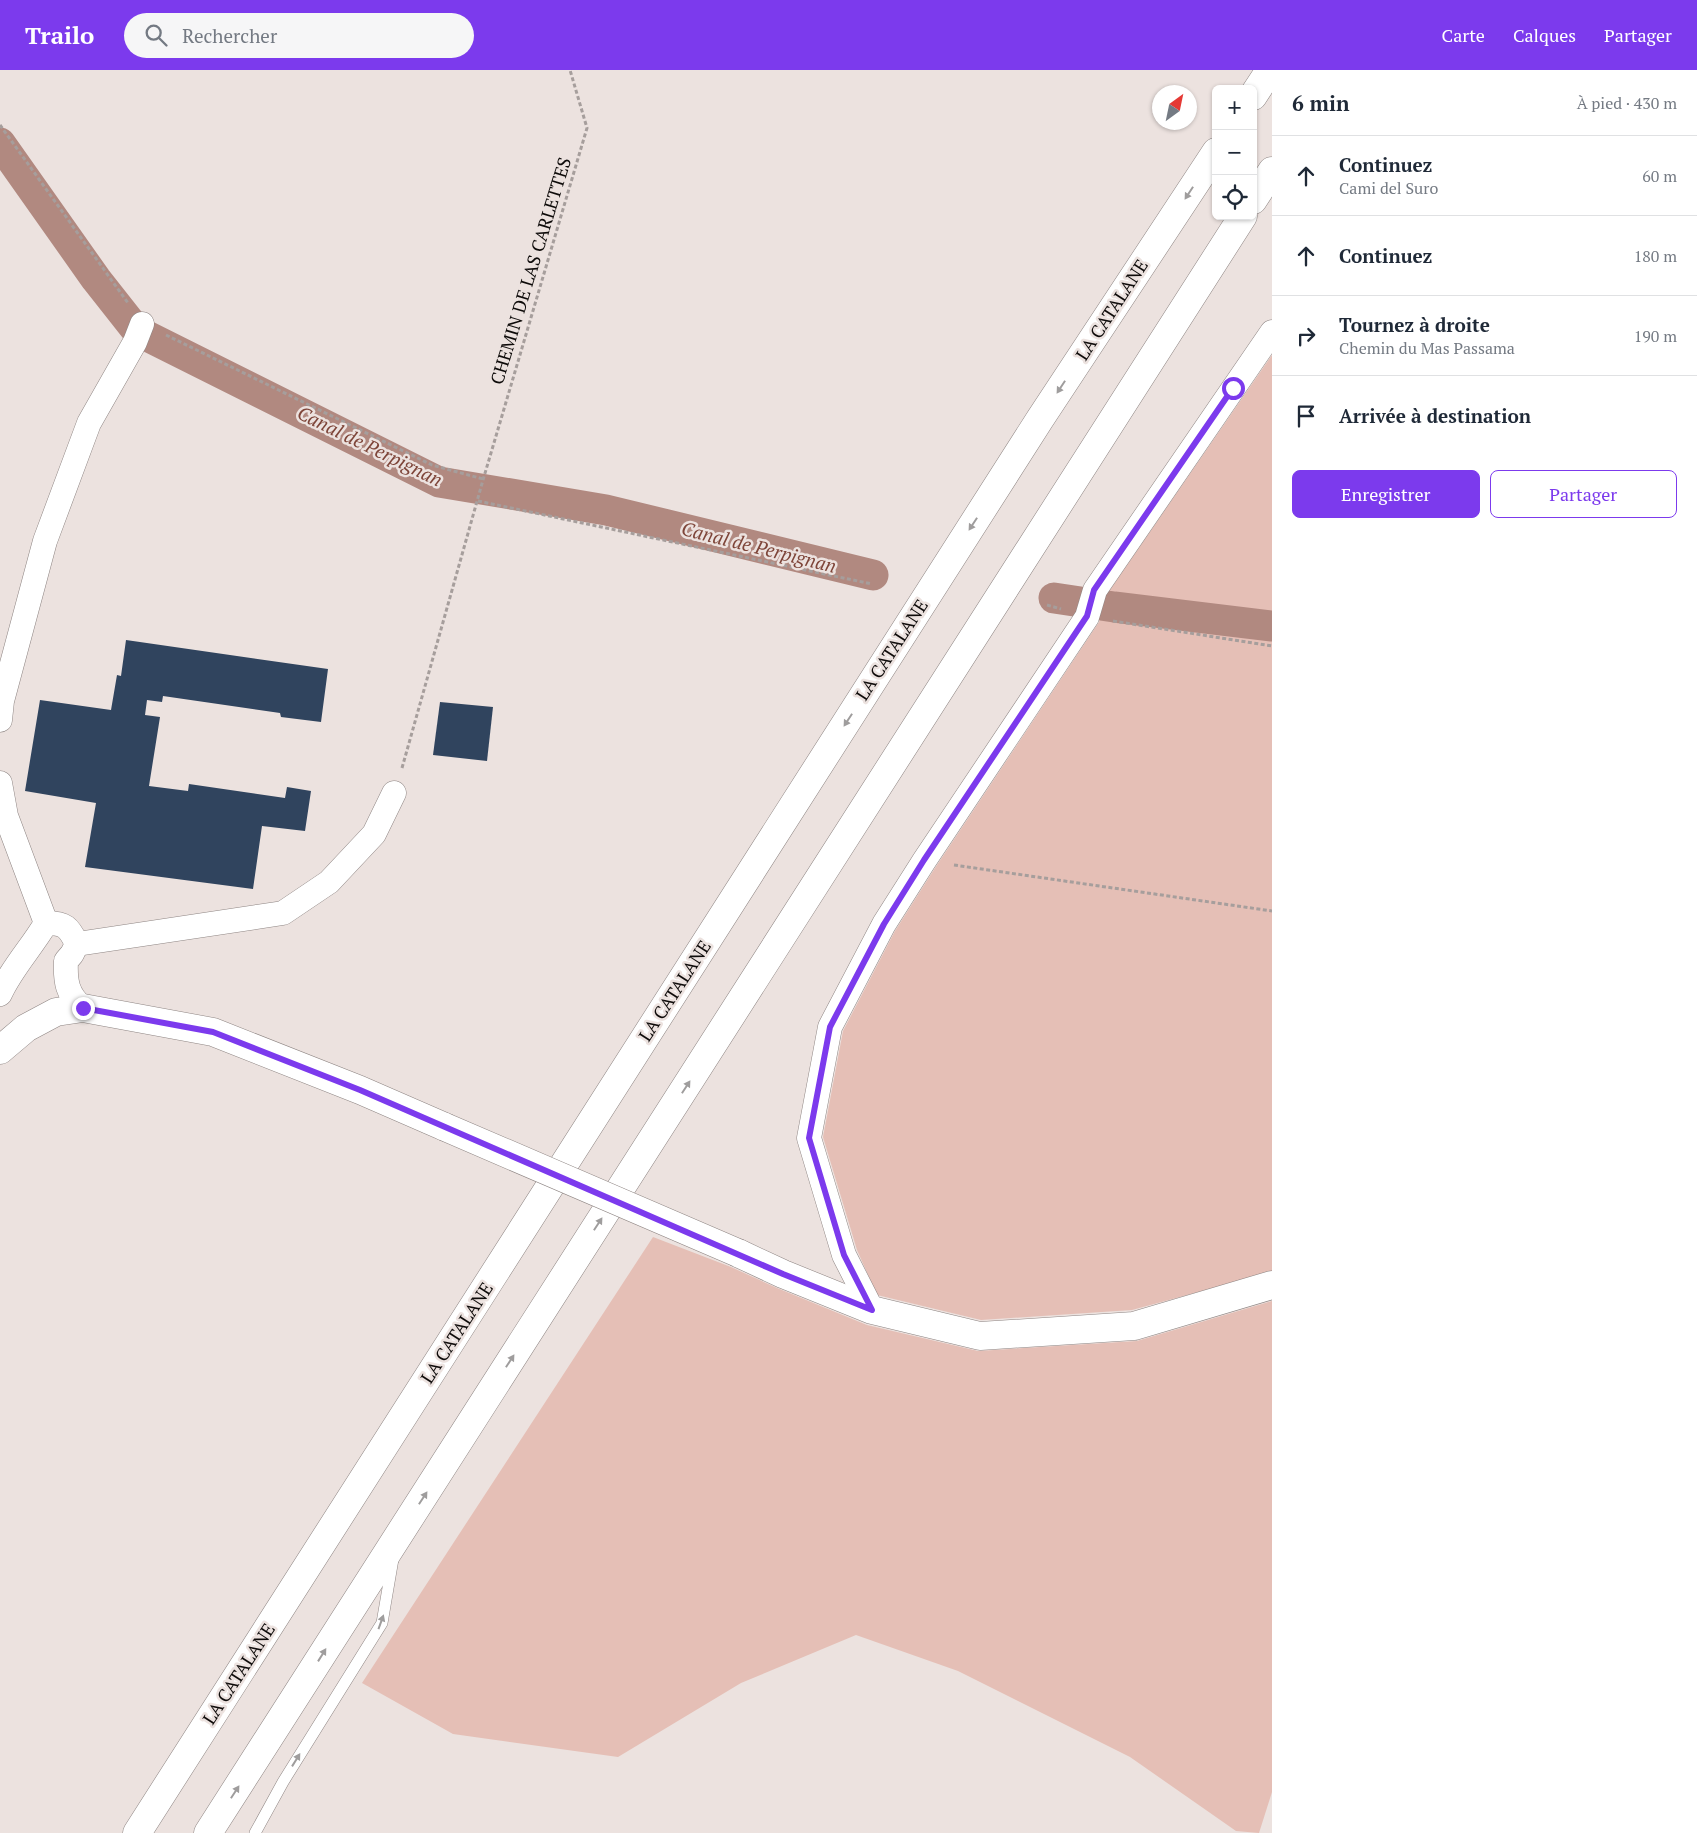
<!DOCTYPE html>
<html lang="fr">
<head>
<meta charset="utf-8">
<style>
  body { margin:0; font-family:"PT Serif",serif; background:#f6f6f7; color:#1f2937 }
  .controls { position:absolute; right:15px; top:15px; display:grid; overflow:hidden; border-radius:8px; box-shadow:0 1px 4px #0004 }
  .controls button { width:45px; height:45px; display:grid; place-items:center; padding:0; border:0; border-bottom:1px solid #e0e1e3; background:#fff; color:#1f2937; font:25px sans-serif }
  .compass { position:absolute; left:1152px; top:15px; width:45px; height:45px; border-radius:50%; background:#fff; box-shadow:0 1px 4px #0004; rotate:33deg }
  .stop { position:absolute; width:15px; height:15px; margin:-11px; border:4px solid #7c3aed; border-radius:50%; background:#fff }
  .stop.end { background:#7c3aed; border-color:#fff; box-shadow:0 1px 5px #0008 }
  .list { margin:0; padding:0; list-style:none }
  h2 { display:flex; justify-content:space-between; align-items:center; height:65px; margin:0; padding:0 20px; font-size:21px }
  h2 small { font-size:16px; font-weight:400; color:#747a83 }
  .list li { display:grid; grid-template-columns:32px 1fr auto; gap:15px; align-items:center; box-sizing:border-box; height:80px; padding:0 20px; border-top:1px solid #e0e1e3 }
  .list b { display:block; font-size:19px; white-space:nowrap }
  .list p { margin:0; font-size:16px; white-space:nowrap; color:#747a83 }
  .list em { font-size:16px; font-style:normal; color:#747a83 }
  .actions { display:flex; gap:10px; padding:15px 20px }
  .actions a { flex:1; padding:11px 0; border:1px solid #7c3aed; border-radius:8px; text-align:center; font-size:18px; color:#7c3aed }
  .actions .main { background:#7c3aed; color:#fff }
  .icon { flex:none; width:28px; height:28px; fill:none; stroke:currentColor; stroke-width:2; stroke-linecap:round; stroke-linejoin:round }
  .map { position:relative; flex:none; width:1272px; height:1763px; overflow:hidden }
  header { display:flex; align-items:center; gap:30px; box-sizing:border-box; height:70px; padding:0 25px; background:#7c3aed; color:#fff }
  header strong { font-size:24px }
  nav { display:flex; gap:28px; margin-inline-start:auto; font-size:18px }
  .search { width:350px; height:45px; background:#f6f6f7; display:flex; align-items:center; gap:12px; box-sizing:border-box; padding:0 18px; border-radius:28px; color:#747a83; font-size:19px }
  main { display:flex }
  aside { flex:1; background:#fff }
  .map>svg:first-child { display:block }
  .green { fill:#e5bfb6 }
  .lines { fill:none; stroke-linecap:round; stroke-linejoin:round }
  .canal { stroke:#b18980; stroke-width:31 }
  .building { fill:#30445e }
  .lane-casing { stroke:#8e8583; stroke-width:12 }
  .street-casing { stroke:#8e8583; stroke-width:25 }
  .secondary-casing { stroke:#8e8583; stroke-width:29 }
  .highway-casing { stroke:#8e8583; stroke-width:29 }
  .path { stroke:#a69e9c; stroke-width:3; stroke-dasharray:4 2.5; stroke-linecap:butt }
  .lane { stroke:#fff; stroke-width:11 }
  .street { stroke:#fff; stroke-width:24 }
  .secondary { stroke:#fff; stroke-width:28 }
  .highway { stroke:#fff; stroke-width:28 }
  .secondary-bridge-casing { stroke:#8e8583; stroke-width:29; stroke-linecap:butt }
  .secondary-bridge { stroke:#fff; stroke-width:28 }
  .oneway { fill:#9f9d9d }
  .route { stroke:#7c3aed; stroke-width:6 }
  .labels { text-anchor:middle; stroke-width:5; stroke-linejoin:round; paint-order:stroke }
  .street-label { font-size:18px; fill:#0e0b0a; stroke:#ece2df }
  .water-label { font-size:19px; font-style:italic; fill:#7e4539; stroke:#ece2df }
</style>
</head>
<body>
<header>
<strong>Trailo</strong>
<div class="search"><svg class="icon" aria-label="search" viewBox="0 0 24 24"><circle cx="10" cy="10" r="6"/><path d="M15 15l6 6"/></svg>Rechercher</div>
<nav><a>Carte</a><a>Calques</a><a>Partager</a></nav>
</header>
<main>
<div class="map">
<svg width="1272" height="1763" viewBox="0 0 1272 1763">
  <rect width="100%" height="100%" fill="#ece2df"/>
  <!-- green -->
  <g class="green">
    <path d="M1272,285V1202L1132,1240L981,1250L877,1225L857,1180L823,1067L843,961L895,861L935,798L1099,552L1107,524Z"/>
    <path d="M653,1167L731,1197L777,1218L867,1255L978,1281L1137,1271L1272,1231V1722L1259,1763L1236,1761L1130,1687L958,1601L856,1565L741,1613L618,1687L453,1664L362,1613Z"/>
  </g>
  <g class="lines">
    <!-- canal -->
    <g class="canal">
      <path d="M0,73L96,209L137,261L439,412L606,440L873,505"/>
      <path d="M1054,528L1114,537L1272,556"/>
    </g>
  </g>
  <!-- building -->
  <g class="building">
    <path d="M126,570L328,599L321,652L281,647L280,643L163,626L162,632L147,630L145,645L160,647L149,716L188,721L189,714L285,728L287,717L311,721L305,761L262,756L253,819L85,797L96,733L25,721L40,630L111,640L117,605L121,606Z"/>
    <path d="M440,632L493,637L487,691L433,685Z"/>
  </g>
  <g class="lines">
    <defs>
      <path id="lane" d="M255,1763L283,1712L382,1553L393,1489"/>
      <g id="street">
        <path d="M0,650L2,631L45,471L89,353L135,272L142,254"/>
        <path d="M0,713L6,746L46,853"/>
        <path d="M77,874L283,843L329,812L374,764L394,723"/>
        <path d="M0,924C11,899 32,877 46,853C65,853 69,857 77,874L72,884L66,891C65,911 67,925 83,938"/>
        <path d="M872,1240L844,1185L809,1068L830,957L884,854L924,791L1087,547L1095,520L1272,262"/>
      </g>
      <g id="secondary">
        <path d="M0,980L26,958L56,942L83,938L213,962L360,1020L445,1057"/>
        <path d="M738,1183L783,1204L872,1240L980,1266L1134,1256L1272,1215"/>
      </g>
      <g id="highway">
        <path d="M1253,26L1270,0"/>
        <path d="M1253,130L1272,101"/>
        <path d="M137,1763L1040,349L1216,82"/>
        <path d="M208,1763L1243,146"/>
      </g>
    </defs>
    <!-- lane casing -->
    <use href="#lane" class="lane-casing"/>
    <!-- street casing -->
    <use href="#street" class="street-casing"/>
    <!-- secondary casing -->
    <use href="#secondary" class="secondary-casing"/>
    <!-- highway casing -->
    <use href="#highway" class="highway-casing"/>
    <!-- path -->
    <g class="path">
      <path d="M0,55L128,233"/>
      <path d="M166,265L432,395L483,409"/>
      <path d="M478,431L872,514"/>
      <path d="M1047,535L1061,539"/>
      <path d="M1113,551L1272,576"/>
      <path d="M402,698L483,410L587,58L570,0"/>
      <path d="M954,795L1272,841"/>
    </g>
    <!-- lane -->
    <use href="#lane" class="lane"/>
    <!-- street -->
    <use href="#street" class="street"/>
    <!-- secondary -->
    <use href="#secondary" class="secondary"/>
    <!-- highway -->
    <use href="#highway" class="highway"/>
    <defs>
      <path id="secondary-bridge" d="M445,1057L738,1183"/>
    </defs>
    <!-- secondary-bridge casing -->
    <use href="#secondary-bridge" class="secondary-bridge-casing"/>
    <!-- secondary-bridge -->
    <use href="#secondary-bridge" class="secondary-bridge"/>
  </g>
  <!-- one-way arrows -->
  <defs><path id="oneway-solid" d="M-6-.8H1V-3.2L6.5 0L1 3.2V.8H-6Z" transform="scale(1.25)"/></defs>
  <g class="oneway">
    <use href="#oneway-solid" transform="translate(1189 123) rotate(123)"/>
    <use href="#oneway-solid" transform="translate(1061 317) rotate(123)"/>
    <use href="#oneway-solid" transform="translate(973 454) rotate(123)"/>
    <use href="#oneway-solid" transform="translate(848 650) rotate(123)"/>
    <use href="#oneway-solid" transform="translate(686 1017) rotate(-57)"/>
    <use href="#oneway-solid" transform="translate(598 1154) rotate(-57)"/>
    <use href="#oneway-solid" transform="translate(510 1291) rotate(-57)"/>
    <use href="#oneway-solid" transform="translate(423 1428) rotate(-57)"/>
    <use href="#oneway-solid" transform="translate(381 1552) rotate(-70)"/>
    <use href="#oneway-solid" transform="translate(322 1585) rotate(-58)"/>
    <use href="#oneway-solid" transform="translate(296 1690) rotate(-58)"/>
    <use href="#oneway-solid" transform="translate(235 1722) rotate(-57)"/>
  </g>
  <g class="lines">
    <!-- route -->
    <path class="route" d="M83,938L213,962L360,1020L783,1204L872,1240L844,1185L809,1068L830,957L884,854L924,790L1087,546L1094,520L1233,318"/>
  </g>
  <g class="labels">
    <!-- street labels -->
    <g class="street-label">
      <text transform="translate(531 201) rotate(-73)" y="6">CHEMIN DE LAS CARLETTES</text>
      <text transform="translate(1112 240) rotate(-57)" y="6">LA CATALANE</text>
      <text transform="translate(892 580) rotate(-57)" y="6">LA CATALANE</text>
      <text transform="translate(675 921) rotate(-57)" y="6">LA CATALANE</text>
      <text transform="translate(457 1263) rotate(-57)" y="6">LA CATALANE</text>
      <text transform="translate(239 1604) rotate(-57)" y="6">LA CATALANE</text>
    </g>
    <!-- water labels -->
    <g class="water-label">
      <text transform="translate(370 376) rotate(26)" y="7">Canal de Perpignan</text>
      <text transform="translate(759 477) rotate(14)" y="7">Canal de Perpignan</text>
    </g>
  </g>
</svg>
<div class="controls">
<button>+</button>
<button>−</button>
<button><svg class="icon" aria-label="locate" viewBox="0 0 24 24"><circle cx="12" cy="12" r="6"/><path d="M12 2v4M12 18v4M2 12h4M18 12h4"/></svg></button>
</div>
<svg class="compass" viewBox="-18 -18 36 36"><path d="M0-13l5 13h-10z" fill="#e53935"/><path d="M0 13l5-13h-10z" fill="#747a83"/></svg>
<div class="stop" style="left:1233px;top:318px"></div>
<div class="stop end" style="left:83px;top:938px"></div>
</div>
<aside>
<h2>6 min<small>À pied · 430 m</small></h2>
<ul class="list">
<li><svg class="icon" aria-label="ahead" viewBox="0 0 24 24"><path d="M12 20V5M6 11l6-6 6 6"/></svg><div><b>Continuez</b><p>Cami del Suro</p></div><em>60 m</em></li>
<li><svg class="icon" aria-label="ahead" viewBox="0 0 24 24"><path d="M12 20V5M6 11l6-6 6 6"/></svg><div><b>Continuez</b></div><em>180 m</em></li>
<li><svg class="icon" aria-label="right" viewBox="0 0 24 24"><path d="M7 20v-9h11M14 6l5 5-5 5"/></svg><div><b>Tournez à droite</b><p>Chemin du Mas Passama</p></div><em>190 m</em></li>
<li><svg class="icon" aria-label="arrive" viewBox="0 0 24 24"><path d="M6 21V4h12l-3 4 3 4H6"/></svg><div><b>Arrivée à destination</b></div></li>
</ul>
<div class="actions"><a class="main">Enregistrer</a><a>Partager</a></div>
</aside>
</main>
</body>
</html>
